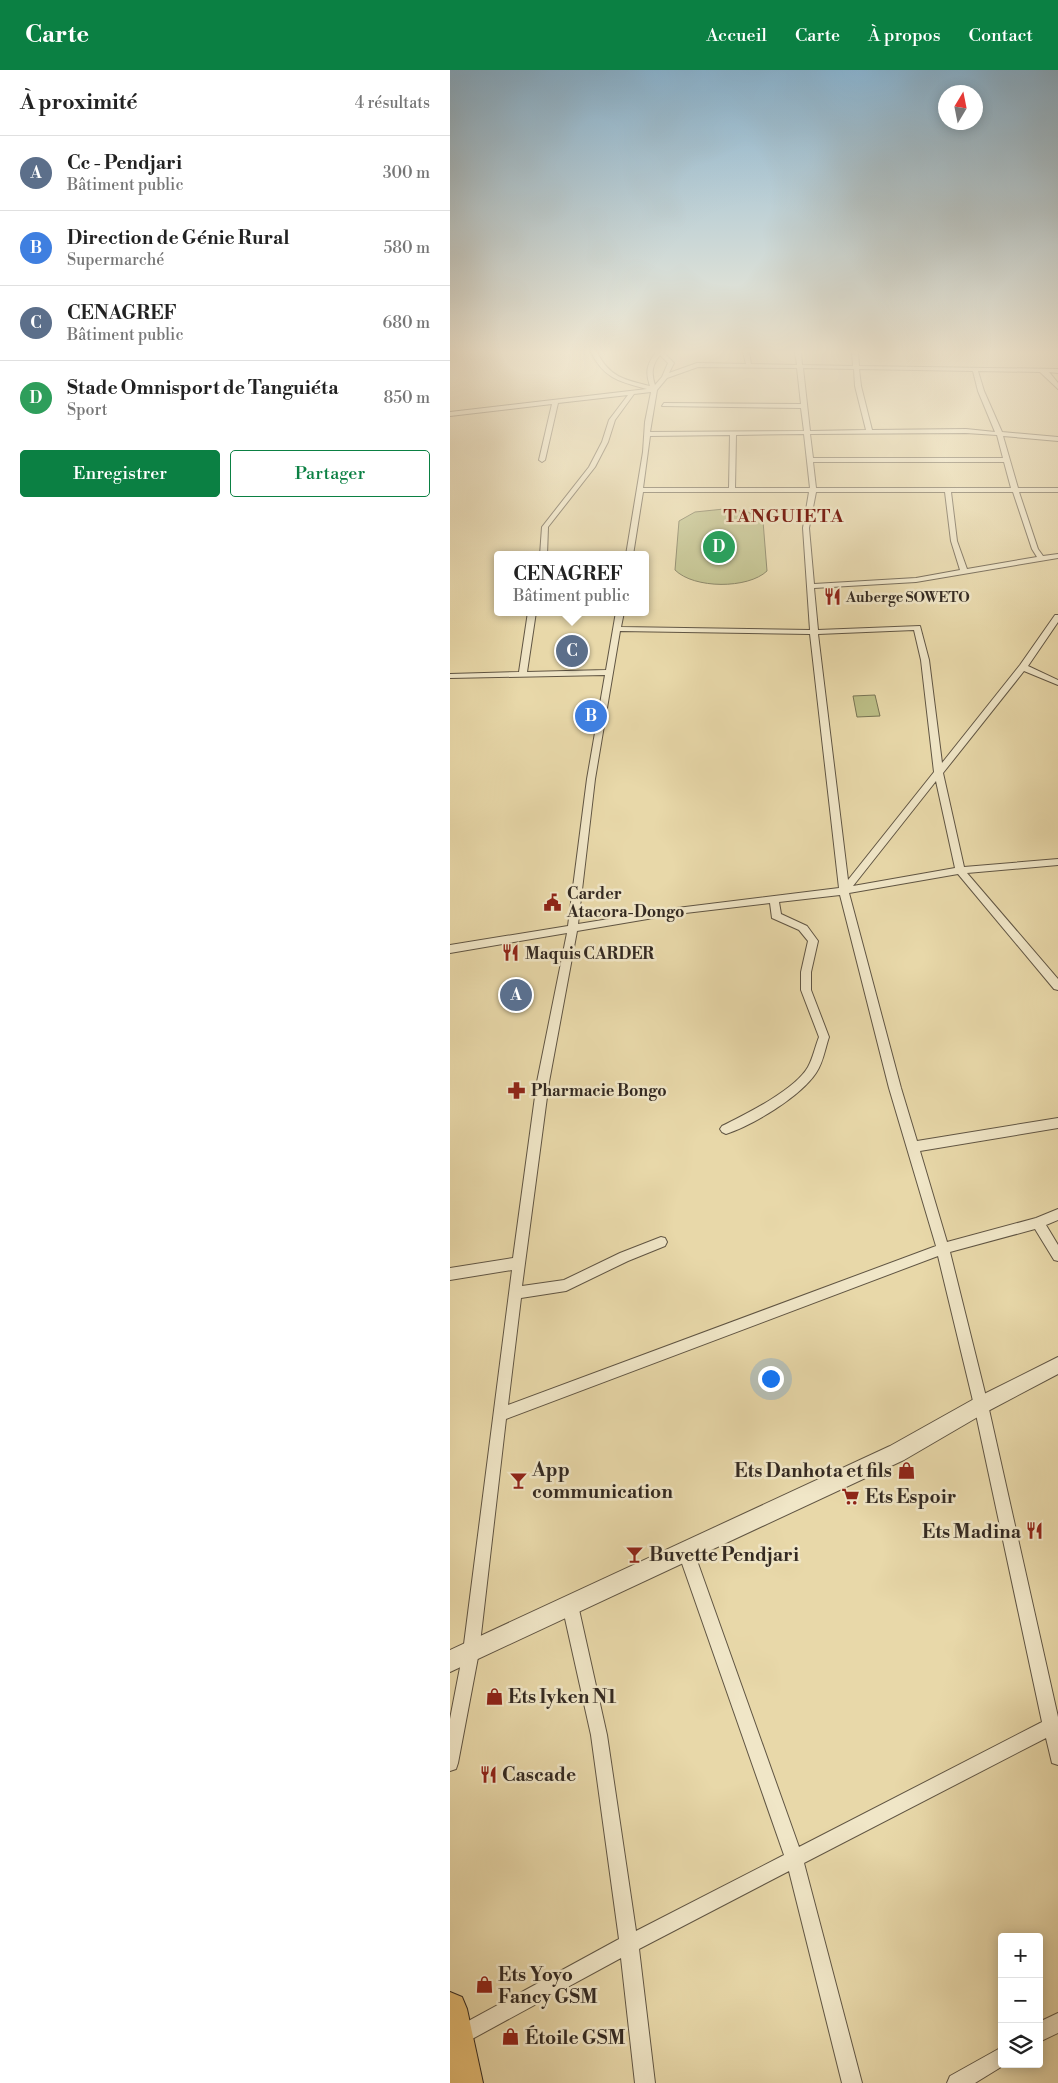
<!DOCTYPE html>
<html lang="fr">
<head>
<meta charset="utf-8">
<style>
  body { margin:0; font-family:"Libre Bodoni",serif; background:#f2f2f2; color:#222 }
  .controls { position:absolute; right:15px; bottom:15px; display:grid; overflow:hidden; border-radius:5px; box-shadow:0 2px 12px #0003 }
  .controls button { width:45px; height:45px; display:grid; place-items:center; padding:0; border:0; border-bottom:1px solid #e0e0e0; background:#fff; color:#222; font:25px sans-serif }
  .compass { position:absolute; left:488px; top:15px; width:45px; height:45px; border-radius:50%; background:#fff; box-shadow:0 2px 12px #0003; rotate:10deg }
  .you { position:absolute; left:320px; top:1308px; width:18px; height:18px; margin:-12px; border:4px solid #fff; border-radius:50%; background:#1a73e8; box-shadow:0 0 0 8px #1a73e833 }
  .badge { display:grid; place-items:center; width:32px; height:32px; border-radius:50%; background:#0b8043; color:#fff; font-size:16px; font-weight:700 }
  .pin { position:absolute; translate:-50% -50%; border:2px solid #fff; box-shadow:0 1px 5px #0006 }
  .popup { position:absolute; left:44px; top:481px; width:155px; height:65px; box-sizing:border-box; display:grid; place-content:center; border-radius:5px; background:#fff; filter:drop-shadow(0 1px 4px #0005); font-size:16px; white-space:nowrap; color:#767676 }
  .popup b { font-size:19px; color:#222 }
  .popup::after { content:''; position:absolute; left:50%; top:100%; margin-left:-10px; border:10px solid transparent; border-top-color:#fff }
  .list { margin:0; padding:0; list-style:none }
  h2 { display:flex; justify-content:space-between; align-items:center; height:65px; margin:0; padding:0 20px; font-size:21px }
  h2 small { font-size:16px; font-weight:400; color:#767676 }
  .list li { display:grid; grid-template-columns:32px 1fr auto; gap:15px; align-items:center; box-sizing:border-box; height:75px; padding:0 20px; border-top:1px solid #e0e0e0 }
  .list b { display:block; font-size:19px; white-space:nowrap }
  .list p { margin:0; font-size:16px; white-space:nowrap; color:#767676 }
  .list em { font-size:16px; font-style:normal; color:#767676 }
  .actions { display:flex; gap:10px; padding:15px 20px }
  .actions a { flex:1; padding:11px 0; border:1px solid #0b8043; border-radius:5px; text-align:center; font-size:18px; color:#0b8043 }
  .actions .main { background:#0b8043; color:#fff }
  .icon { flex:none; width:28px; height:28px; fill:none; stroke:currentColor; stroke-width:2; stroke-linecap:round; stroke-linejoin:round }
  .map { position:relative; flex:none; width:608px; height:2013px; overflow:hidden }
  header { display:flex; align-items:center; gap:30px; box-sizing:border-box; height:70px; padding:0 25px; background:#0b8043; color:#fff }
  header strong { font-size:24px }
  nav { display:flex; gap:28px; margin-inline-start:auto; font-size:18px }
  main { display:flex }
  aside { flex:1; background:#fff }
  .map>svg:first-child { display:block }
  .green { fill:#bbbd85; stroke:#777353 }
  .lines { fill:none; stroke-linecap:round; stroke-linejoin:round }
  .minor-casing { stroke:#605543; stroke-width:2 }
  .tertiary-casing { stroke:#605543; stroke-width:2 }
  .trunk-casing { stroke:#332921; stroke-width:2 }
  .minor { fill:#f0e6c7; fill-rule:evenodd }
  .tertiary { fill:#f0e6c7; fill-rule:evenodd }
  .trunk { fill:#e4bc74; fill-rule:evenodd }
  .labels { text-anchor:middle; stroke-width:5; stroke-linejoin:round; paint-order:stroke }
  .far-poi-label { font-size:14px; font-weight:bold; fill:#332921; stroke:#f0e6c7; text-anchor:start }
  .poi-label { font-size:16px; font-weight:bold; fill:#332921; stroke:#f0e6c7; text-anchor:start }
  .far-district-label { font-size:18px; font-weight:bold; letter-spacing:1px; fill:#7a1f14; stroke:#f0e6c7 }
  .near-poi-label { font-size:19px; font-weight:bold; fill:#332921; stroke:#f0e6c7; text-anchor:start }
</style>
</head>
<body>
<header>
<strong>Carte</strong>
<nav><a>Accueil</a><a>Carte</a><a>À propos</a><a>Contact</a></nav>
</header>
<main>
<aside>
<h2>À proximité<small>4 résultats</small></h2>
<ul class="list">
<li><span class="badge" style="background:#5c6f8a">A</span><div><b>Cc - Pendjari</b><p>Bâtiment public</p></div><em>300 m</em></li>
<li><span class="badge" style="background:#3f7fe0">B</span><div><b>Direction de Génie Rural</b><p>Supermarché</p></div><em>580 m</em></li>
<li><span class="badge" style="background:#5c6f8a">C</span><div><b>CENAGREF</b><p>Bâtiment public</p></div><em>680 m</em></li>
<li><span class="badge" style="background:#2e9e5b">D</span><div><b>Stade Omnisport de Tanguiéta</b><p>Sport</p></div><em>850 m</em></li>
</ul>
<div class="actions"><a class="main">Enregistrer</a><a>Partager</a></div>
</aside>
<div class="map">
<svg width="608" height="2013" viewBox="0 0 608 2013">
  <rect width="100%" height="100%" fill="#e8d8a9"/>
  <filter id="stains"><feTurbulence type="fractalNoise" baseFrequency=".004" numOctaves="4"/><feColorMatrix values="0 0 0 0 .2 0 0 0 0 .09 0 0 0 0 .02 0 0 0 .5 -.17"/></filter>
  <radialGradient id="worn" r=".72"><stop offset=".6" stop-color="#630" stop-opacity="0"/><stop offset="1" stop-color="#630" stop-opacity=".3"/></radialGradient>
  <!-- green -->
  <g class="green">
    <path d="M274,439L298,442L313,451L317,501C298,519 244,519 225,500L229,451L245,442Z"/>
    <path d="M425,625L430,646L407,647L403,626Z"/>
  </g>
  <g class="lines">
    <defs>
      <g id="minor">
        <path d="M141,282H147C159,307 175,310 200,316C195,302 197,294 206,282H213L224,293L219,303L247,293L296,294L293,282H299L301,294L347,295L345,282H351L352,295L403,296L402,282H408L409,296L608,299V303L599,302L608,313V319L590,302L528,301L534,321L552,362L608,367V371L553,366L568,418H608V422H569L588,479L593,486L608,484V488L466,512L364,518L368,560L470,556L479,590L492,693L570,595L605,545H608V552L578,596L608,610V615L574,601L493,703L514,797L608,789V795L517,803L608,909V920L604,919L508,804L399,823L451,1018L467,1071L608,1048V1058L470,1081L497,1172L586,1148L608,1139V1150L596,1155L608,1175V1191L604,1190L585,1159L500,1182L538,1335L608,1647V1695L602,1693L596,1668L354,1793L412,2013H392L339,1801L189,1879L205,2013H185L171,1888L0,1981V1961L169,1869L141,1665L112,1535L115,1530L120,1527L125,1530L128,1535L157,1665L186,1861L334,1785L228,1482L231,1477L236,1474L241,1477L244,1482L349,1777L592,1652L524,1335L488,1186L56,1349L29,1582L8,1693L6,1699L0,1701V1649L13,1582L62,1200L0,1210V1198L63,1188L87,1012L117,863L0,883V875L118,856L137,709L155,605L0,608V604L69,602L78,542H86L77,602L156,600L166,542H174L171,557L360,560L353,458L359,422H193L183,485H176L193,382L195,352L201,322L184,324L165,350L158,372L145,397L98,457L97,485H90L92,457L139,397L152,372L159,350L178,325L108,333L95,390L92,392L89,390L102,334L0,346V342L197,319C171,312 154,309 141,282ZM210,285L218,293L212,307L205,315C201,303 202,295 210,285ZM248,297L347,298L351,334L214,333L212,336L351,338L354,361L200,362L207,320L217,308ZM353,298L404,299L405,316L416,360L360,361ZM409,299L523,301L528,321L545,362L516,359L422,360L411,316ZM516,363L547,365L553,388H363L360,364ZM354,364L360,418H285L286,365ZM280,365L279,418H193L200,366ZM363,392H554L561,418H366ZM366,422H495L501,471L510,500L466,508L364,514L359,458ZM501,422H563L582,479L587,487L517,499L507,471ZM464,560L471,590L484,702L398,810L368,564ZM170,561L360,564L389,818L227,838L128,854L145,709ZM486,711L505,798L403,816ZM390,825L439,1018L486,1176L58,1335L71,1228L116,1221L178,1191L215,1176L217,1172L215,1168L211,1167L170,1183L114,1210L72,1216L99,1012L127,861L227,844L320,833L322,848L349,860L358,871L351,902V920L369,967C365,977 363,988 358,997C345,1020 296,1044 272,1056L270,1059L272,1062L276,1064C303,1055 350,1027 366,1003C373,993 375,979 379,967L361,920V902L368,871L357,856L331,844L329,832Z"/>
        <path d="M608,1943V1963L589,1972V1952Z"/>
        <path d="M552,1977V1994H556L525,2013H497L500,2006Z"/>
      </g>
      <path id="tertiary" d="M608,1287V1304L538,1341L454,1390L0,1602V1580L440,1376L524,1329Z"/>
      <path id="trunk" d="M0,1922L12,1927L17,1939L33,2013H0Z"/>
    </defs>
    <!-- minor casing -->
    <use href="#minor" class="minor-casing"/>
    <!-- tertiary casing -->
    <use href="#tertiary" class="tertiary-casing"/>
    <!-- trunk casing -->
    <use href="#trunk" class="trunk-casing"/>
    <!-- minor -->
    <use href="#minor" class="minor"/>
    <!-- tertiary -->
    <use href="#tertiary" class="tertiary"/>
    <!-- trunk -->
    <use href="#trunk" class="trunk"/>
  </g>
  <!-- sky -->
  <linearGradient id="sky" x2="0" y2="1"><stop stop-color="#89b5d3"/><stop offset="0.5" stop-color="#f5edd8"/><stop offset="1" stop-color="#f5edd8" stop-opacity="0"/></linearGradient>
  <rect width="608" height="564" fill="url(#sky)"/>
  <!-- icons -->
  <defs>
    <symbol id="restaurant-bare" viewBox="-9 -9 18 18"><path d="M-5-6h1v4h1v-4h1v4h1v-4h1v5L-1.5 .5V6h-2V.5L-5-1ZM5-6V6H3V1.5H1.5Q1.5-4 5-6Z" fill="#8f2418" stroke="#f0e6c7" stroke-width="2.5" paint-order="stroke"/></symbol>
    <symbol id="civic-bare" viewBox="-9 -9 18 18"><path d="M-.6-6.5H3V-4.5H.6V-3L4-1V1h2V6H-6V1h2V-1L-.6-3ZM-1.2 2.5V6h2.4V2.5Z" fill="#8f2418" stroke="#f0e6c7" stroke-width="2.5" paint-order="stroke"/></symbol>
    <symbol id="pharmacy-bare" viewBox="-9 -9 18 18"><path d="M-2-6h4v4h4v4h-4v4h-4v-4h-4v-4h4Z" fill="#8f2418" stroke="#f0e6c7" stroke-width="2.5" paint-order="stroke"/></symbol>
    <symbol id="shop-bare" viewBox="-9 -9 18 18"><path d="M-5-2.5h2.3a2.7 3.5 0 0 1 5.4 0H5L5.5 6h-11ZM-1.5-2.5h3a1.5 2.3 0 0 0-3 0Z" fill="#8f2418" stroke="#f0e6c7" stroke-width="2.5" paint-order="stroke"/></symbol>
    <symbol id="bar-bare" viewBox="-9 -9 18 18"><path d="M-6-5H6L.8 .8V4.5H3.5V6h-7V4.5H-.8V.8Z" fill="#8f2418" stroke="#f0e6c7" stroke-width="2.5" paint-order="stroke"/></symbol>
    <symbol id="supermarket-bare" viewBox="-9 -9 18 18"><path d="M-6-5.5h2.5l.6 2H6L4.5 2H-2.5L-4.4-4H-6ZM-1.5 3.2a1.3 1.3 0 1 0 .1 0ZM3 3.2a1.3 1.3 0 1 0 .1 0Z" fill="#8f2418" stroke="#f0e6c7" stroke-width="2.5" paint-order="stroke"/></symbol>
  </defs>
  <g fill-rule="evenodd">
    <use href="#restaurant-bare" x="370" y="514" width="25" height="25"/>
    <use href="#civic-bare" x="90" y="820" width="25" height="25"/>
    <use href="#restaurant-bare" x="48" y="870" width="25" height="25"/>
    <use href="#pharmacy-bare" x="54" y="1008" width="25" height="25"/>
    <use href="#shop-bare" x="444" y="1388" width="25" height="25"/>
    <use href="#bar-bare" x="56" y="1398" width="25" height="25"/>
    <use href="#supermarket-bare" x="388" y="1414" width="25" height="25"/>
    <use href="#restaurant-bare" x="572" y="1448" width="25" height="25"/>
    <use href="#bar-bare" x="172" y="1472" width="25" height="25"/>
    <use href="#shop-bare" x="32" y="1614" width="25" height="25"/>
    <use href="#restaurant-bare" x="26" y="1692" width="25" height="25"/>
    <use href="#shop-bare" x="22" y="1902" width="25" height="25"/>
    <use href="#shop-bare" x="48" y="1954" width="25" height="25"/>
  </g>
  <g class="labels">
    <!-- far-poi labels -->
    <g class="far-poi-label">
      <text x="396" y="532">Auberge SOWETO</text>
    </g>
    <!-- poi labels -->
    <g class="poi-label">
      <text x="117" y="829">Carder<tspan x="117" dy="18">Atacora-Dongo</tspan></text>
      <text x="75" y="889">Maquis CARDER</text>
      <text x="81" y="1026">Pharmacie Bongo</text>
    </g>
    <!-- far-district labels -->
    <g class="far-district-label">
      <text x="334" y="452">TANGUIETA</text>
    </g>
    <!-- near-poi labels -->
    <g class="near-poi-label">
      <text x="82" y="1406">App<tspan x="82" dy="22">communication</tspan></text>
      <text x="442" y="1407" text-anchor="end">Ets Danhota et fils</text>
      <text x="415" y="1433">Ets Espoir</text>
      <text x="571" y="1468" text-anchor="end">Ets Madina</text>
      <text x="199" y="1491">Buvette Pendjari</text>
      <text x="58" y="1633">Ets Iyken N1</text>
      <text x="52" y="1711">Cascade</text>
      <text x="48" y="1911">Ets Yoyo<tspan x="48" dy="22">Fancy GSM</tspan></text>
      <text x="75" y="1974">Étoile GSM</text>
    </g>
  </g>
  <rect width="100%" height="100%" filter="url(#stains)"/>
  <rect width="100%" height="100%" fill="url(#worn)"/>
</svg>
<div class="controls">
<button>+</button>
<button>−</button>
<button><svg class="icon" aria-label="layers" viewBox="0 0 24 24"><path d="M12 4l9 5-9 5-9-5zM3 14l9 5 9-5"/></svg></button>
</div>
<svg class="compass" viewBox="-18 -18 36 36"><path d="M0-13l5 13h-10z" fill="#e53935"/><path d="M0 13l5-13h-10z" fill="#767676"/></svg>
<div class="you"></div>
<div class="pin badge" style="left:66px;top:925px;background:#5c6f8a">A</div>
<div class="pin badge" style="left:141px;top:646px;background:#3f7fe0">B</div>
<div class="pin badge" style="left:122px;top:581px;background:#5c6f8a">C</div>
<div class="popup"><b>CENAGREF</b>Bâtiment public</div>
<div class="pin badge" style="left:269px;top:477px;background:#2e9e5b">D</div>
</div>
</main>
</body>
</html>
